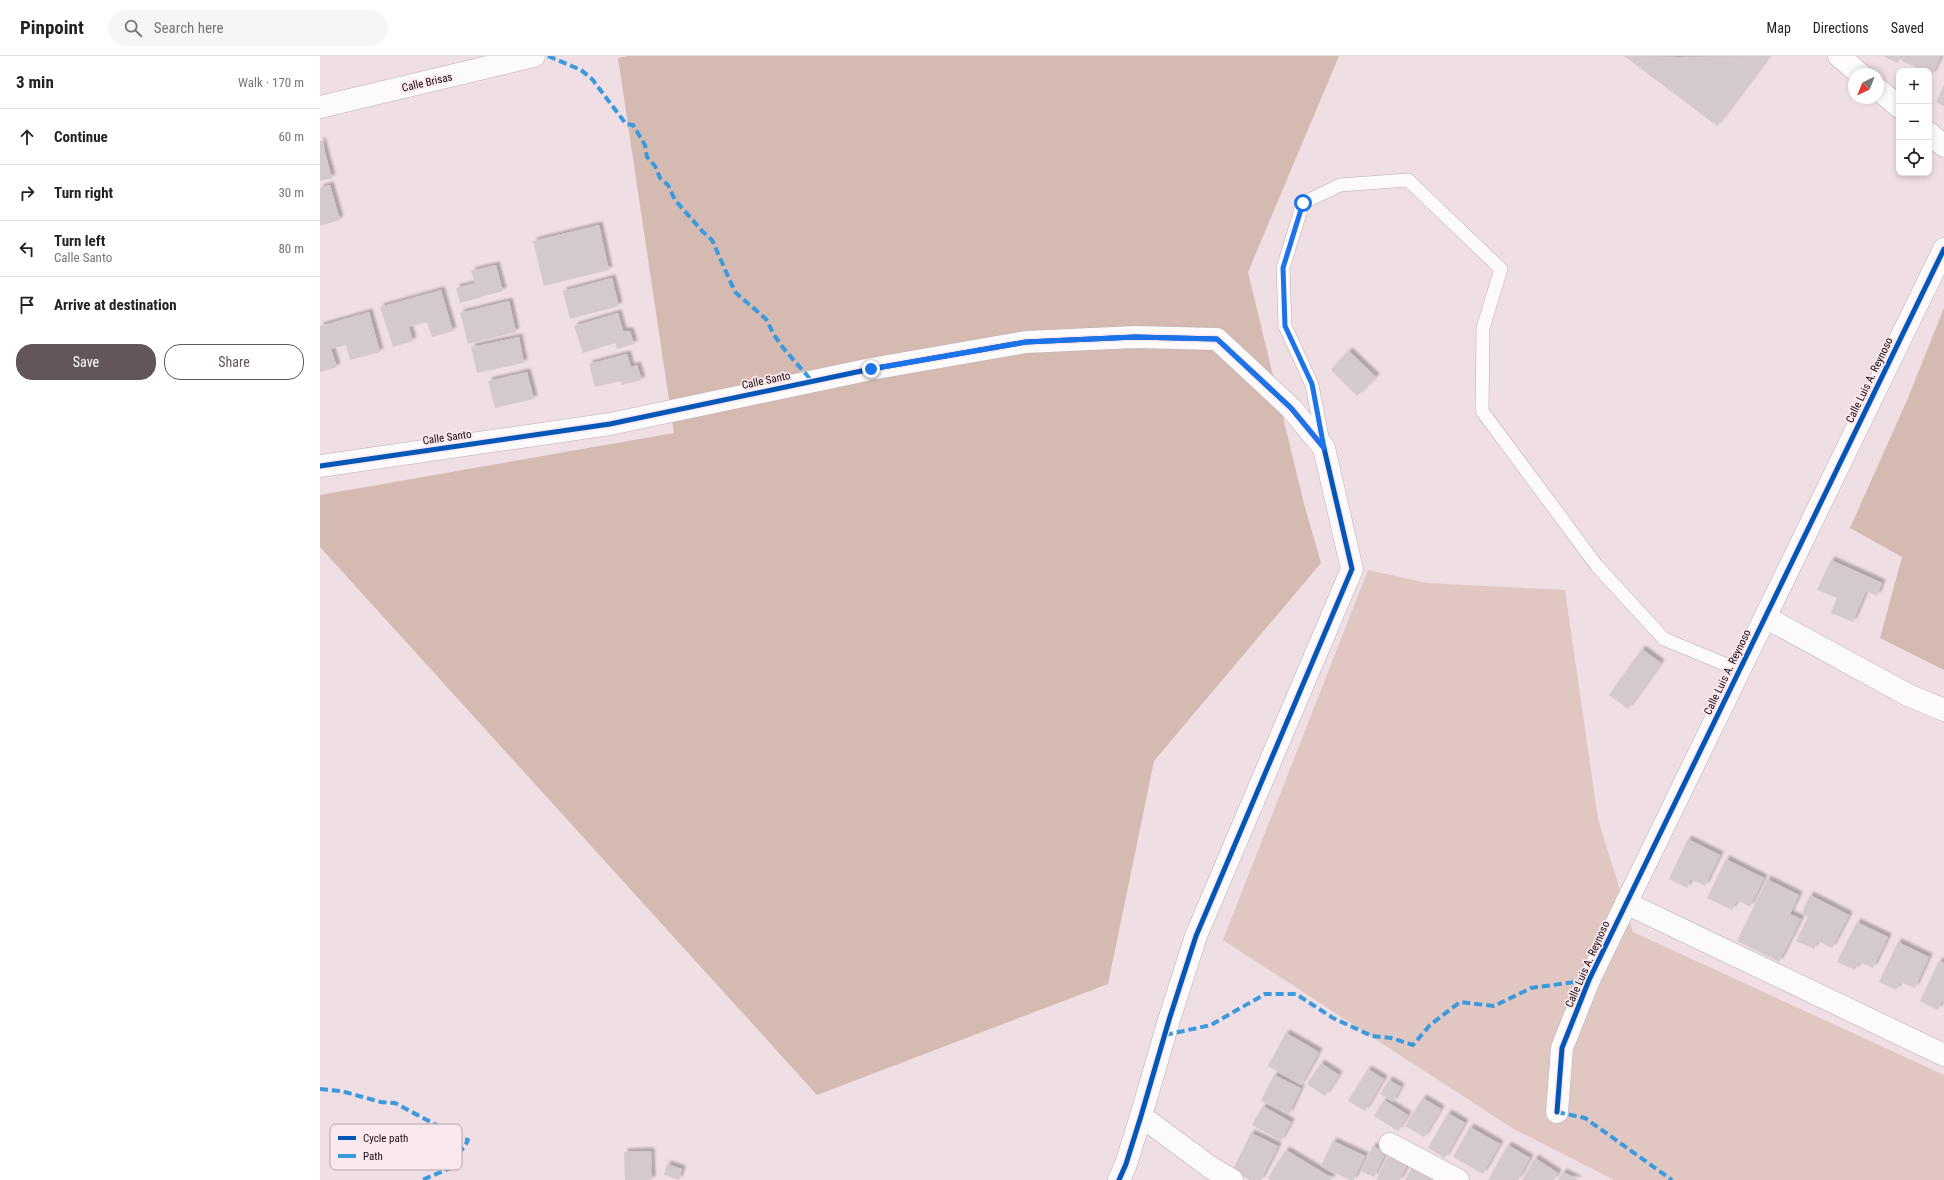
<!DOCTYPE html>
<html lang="en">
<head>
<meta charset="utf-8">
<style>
  body { margin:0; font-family:"Roboto Condensed",sans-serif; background:#f6f6f6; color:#222 }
  .controls { position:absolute; right:12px; top:12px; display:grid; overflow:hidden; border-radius:8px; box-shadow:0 2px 6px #0003 }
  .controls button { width:36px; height:36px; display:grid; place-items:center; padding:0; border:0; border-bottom:1px solid #e0e0e0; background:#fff; color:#222; font:20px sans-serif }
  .compass { position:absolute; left:1528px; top:12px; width:36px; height:36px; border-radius:50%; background:#fff; box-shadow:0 2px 6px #0003; rotate:223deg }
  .stop { position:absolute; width:12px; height:12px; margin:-9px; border:3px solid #1a73e8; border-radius:50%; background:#fff }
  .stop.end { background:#1a73e8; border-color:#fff; box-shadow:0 1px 4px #0008 }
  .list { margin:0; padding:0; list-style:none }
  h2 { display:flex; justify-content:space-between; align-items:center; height:52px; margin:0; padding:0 16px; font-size:17px }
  h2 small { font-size:13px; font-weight:400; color:#767676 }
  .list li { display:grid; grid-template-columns:26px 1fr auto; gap:12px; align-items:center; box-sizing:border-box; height:56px; padding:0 16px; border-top:1px solid #e0e0e0 }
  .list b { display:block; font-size:15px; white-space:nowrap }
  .list p { margin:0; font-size:13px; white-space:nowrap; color:#767676 }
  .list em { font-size:13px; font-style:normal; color:#767676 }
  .actions { display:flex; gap:8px; padding:12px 16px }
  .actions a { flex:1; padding:9px 0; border:1px solid #62565a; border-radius:16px; text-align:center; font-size:14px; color:#62565a }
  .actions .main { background:#62565a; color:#fff }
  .icon { flex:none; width:22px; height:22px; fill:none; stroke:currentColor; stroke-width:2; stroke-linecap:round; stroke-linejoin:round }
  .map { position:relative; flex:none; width:1624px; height:1124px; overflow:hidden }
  header { display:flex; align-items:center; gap:24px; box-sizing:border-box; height:56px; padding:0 20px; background:#fff; border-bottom:1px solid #e0e0e0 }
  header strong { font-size:19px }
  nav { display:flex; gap:22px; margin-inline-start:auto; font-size:14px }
  .search { width:280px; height:36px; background:#f6f6f6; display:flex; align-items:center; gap:10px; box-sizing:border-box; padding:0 14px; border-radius:22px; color:#767676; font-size:15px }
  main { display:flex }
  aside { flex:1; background:#fff }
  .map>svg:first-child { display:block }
  .green { fill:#e0c7c1 }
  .forest { fill:#d5bab1 }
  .building { fill:#d5c9d0; filter:url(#shadow) }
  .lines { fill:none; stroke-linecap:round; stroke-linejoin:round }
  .service-casing { stroke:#bcafb4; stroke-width:14 }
  .minor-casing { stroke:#bcafb4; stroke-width:23 }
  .service { stroke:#fdfafb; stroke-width:13 }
  .minor { stroke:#fdfafb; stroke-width:22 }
  .quiet { stroke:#3b99de; stroke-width:4; stroke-dasharray:8 4; stroke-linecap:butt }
  .cycleway-casing { stroke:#fbe7ee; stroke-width:8 }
  .cycleway { stroke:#0057b8; stroke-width:5 }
  .route { stroke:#1a73e8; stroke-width:5 }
  .labels { text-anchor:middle; stroke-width:3.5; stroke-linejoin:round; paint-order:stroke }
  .street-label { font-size:11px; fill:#160c10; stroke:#fbe7ee }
  .key { fill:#fbe7ee; stroke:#b6a5ab; stroke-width:1 }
  .key-label { font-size:11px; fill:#160c10 }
</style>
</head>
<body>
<header>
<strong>Pinpoint</strong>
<div class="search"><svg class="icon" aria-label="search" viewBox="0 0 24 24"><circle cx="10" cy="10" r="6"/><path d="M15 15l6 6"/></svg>Search here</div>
<nav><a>Map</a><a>Directions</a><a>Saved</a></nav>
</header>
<main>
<aside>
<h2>3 min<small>Walk · 170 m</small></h2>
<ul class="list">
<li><svg class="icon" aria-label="ahead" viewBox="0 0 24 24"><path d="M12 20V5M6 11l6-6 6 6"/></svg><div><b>Continue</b></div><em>60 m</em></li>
<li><svg class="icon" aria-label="right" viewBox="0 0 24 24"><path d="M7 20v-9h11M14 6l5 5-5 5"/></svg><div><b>Turn right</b></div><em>30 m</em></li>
<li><svg class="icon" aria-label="left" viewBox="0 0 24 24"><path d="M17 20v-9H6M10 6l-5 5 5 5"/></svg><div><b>Turn left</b><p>Calle Santo</p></div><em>80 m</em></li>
<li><svg class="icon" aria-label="arrive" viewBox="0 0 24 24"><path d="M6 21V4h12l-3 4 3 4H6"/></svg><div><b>Arrive at destination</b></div></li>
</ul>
<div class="actions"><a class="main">Save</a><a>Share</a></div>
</aside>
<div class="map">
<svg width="1624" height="1124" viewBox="0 0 1624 1124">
  <defs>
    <filter id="shadow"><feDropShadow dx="3.5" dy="-3.5" stdDeviation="1" flood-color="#0004"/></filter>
  </defs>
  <rect width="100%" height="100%" fill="#efdee4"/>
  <!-- green -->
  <path class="green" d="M1048,514L1107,527L1245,534L1278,763L1313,876L1624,1019V1124H1294L1192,1072L903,884Z"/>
  <!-- forest -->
  <g class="forest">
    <path d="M307,0H1019L928,216L984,448L1001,507L834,705L788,928L497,1039L0,491V439L354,377L298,2Z"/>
    <path d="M1624,252V614L1560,582L1582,501L1530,472L1588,342Z"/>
  </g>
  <!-- building -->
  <g class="building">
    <path d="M1304,0L1359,1L1449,0L1397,70Z"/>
    <path d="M1563,0H1581L1577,7Z"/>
    <path d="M1584,0H1621L1612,19L1609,17V15H1604L1582,5Z"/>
    <path d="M1624,29V50L1616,46Z"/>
    <path d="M0,85H2L12,122L0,125Z"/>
    <path d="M10,129L20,164L0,170V132Z"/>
    <path d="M279,169L289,214L224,230L213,185Z"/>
    <path d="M176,209L183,235L140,247L136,232L155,227L151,215Z"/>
    <path d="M292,222L299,250L250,263L243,235Z"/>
    <path d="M121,234L133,275L112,281L107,266L89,271L93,285L73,291L60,251Z"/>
    <path d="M189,245L196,276L148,288L140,257Z"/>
    <path d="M49,256L60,296L30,304L26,289L11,293L17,311L0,316V270Z"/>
    <path d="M298,257L303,275H310L314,288L297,293L295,287L263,297L254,270Z"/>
    <path d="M199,281L204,307L157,317L151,291Z"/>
    <path d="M1029,295L1056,321L1037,340L1011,314Z"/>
    <path d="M307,298L311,311L317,309L322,324L302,329L301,325L275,331L269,308Z"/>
    <path d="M207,316L214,343L175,352L168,325Z"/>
    <path d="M1511,504L1562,527L1557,540L1546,535L1533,566L1511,557L1517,542L1497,534Z"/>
    <path d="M1322,593L1341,607L1308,653L1289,639Z"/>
    <path d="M1368,783L1400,799L1385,830L1371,823L1367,832L1349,823Z"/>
    <path d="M1406,803L1444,822L1430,851L1417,844L1412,854L1387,842Z"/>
    <path d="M1447,823L1479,839L1470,858L1481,863L1459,906L1417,885Z"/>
    <path d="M1490,839L1529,859L1512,892L1498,885L1494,893L1476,885L1488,861L1482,857Z"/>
    <path d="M1537,866L1568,881L1553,912L1539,906L1535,914L1517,906Z"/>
    <path d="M1578,886L1609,901L1595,932L1580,926L1576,934L1559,926Z"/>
    <path d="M1619,905L1624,907V946L1622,945L1618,954L1600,945Z"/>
    <path d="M966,977L999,996L981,1029L948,1010Z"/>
    <path d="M1001,1007L1019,1019L1005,1040L987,1028Z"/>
    <path d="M1048,1013L1064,1023L1045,1055L1028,1045Z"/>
    <path d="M954,1019L981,1032L969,1058L941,1045Z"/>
    <path d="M1069,1024L1081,1031L1073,1046L1060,1038Z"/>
    <path d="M1103,1042L1121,1053L1104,1081L1085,1070Z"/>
    <path d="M1064,1044L1088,1059L1078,1075L1054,1060Z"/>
    <path d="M943,1050L971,1066L961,1085L932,1069Z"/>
    <path d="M1128,1057L1145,1067L1125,1102L1108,1092Z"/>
    <path d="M1150,1071L1180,1088L1163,1118L1133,1101Z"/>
    <path d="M931,1077L958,1090L941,1124H930L912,1115Z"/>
    <path d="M1013,1085L1045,1100L1034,1124H1030L1001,1110Z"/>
    <path d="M1188,1089L1210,1102L1198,1124H1168Z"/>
    <path d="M1053,1090L1066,1096L1054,1121L1041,1115Z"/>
    <path d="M966,1094L1012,1122L1011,1124H951L948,1122Z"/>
    <path d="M331,1095L332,1124H305L304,1096Z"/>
    <path d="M1070,1096L1089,1106L1080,1124H1056Z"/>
    <path d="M1215,1102L1238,1117L1234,1124H1202Z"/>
    <path d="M347,1108L362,1113L359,1124L344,1119Z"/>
    <path d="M1092,1111L1117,1124H1085Z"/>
    <path d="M1243,1116L1259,1124H1238Z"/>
  </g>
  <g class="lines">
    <defs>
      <path id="service" d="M1003,386L992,329L965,270L963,212L983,147L1020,129L1088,124L1181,213L1163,272L1162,355L1277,510L1344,583L1419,614"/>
      <g id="minor">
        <path d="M1519,0L1540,18"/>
        <path d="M1558,33L1579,51"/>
        <path d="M0,51L214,0"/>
        <path d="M1609,77L1624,90"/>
        <path d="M0,410L290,368L551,313L706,286L815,281L897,283L971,352L1004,392L1032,513L876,880L849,964L821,1060L806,1108L799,1124"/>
        <path d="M1445,561L1588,639L1624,654"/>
        <path d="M1306,847L1624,999"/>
        <path d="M1237,1056L1242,992L1269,924L1624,193"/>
        <path d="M821,1060L890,1111L912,1124"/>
        <path d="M1070,1088L1138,1124"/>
      </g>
    </defs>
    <!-- service casing -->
    <use href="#service" class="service-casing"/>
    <!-- minor casing -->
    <use href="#minor" class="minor-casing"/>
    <!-- service -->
    <use href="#service" class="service"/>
    <!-- minor -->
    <use href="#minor" class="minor"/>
    <!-- quiet -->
    <g class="quiet">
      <path d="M228,0L261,14L272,23L306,68L313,69L325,89L327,101L335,110L340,122L348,129L355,144L383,176L392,184L415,236L446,263L454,279L464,293L492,325"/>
      <path d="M845,979L891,969L945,938H976L1013,962L1052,980L1071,982L1093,989L1110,969L1140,946L1174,950L1211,932L1269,924"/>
      <path d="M0,1033L21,1035L61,1046L75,1047L120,1071L133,1080L148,1084L144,1092L136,1097L133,1111L102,1124"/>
      <path d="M1237,1056L1265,1062L1352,1124"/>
    </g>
    <defs>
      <g id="cycleway">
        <path d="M0,410L290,368L551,313L706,286L815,281L897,283L971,352L1004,392L1032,513L876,880L849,964L821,1060L806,1108L799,1124"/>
        <path d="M1237,1056L1242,992L1269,924L1624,193"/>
      </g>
    </defs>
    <!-- cycleway casing -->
    <use href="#cycleway" class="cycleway-casing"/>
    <!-- cycleway -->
    <use href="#cycleway" class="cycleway"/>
  </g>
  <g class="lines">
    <!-- route -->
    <path class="route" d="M551,313L706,286L815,281L897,283L971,352L1004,392L992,328L965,270L963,212L983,147"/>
  </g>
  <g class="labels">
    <!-- street labels -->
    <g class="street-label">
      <text transform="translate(107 26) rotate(-13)" y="4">Calle Brisas</text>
      <text transform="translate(446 324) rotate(-12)" y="4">Calle Santo</text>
      <text transform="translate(1549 324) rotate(-64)" y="4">Calle Luis A. Reynoso</text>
      <text transform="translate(127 381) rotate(-8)" y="4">Calle Santo</text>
      <text transform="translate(1407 616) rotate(-64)" y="4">Calle Luis A. Reynoso</text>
      <text transform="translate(1267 908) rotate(-66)" y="4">Calle Luis A. Reynoso</text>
    </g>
  </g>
  <!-- legend -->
  <rect x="10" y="1068" width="132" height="46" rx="6" class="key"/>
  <rect x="18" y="1080" width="18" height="4" fill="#0057b8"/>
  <rect x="18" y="1098" width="18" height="4" fill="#3b99de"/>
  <g class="key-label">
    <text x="43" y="1086">Cycle path</text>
    <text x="43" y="1104">Path</text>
  </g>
</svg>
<div class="controls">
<button>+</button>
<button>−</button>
<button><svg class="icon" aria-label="locate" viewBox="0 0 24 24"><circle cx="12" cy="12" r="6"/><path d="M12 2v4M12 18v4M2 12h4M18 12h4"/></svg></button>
</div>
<svg class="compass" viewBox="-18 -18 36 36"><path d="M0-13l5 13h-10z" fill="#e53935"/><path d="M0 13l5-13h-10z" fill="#767676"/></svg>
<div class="stop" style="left:983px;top:147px"></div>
<div class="stop end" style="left:551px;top:313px"></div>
</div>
</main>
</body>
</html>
